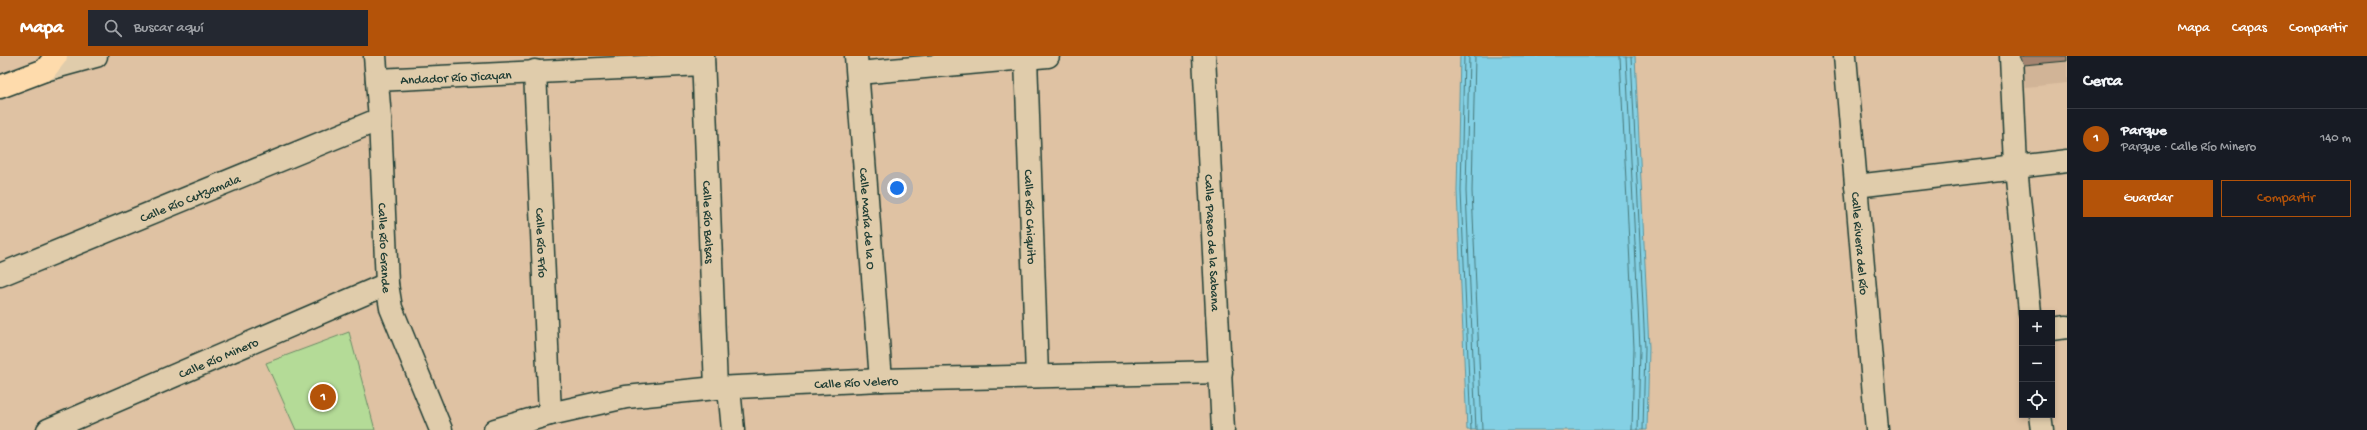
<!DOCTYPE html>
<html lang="es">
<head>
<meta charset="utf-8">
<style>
  body { margin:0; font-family:"Gochi Hand",sans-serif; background:#242831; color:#f1f3f6 }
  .controls { position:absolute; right:12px; bottom:12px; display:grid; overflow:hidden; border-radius:0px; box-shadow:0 2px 6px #0003 }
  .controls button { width:36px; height:36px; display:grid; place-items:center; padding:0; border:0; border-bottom:1px solid #363941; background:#171b24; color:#f1f3f6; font:20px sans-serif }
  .you { position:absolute; left:897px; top:132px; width:14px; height:14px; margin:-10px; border:3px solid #fff; border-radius:50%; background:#1a73e8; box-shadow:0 0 0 6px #1a73e833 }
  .badge { display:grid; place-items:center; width:26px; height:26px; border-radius:50%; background:#b45309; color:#fff; font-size:13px; font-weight:700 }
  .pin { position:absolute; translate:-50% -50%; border:2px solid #fff; box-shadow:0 1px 4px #0006 }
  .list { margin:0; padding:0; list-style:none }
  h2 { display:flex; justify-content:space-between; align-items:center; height:52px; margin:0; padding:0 16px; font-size:17px }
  h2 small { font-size:13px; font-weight:400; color:#9ea1a6 }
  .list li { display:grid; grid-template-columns:26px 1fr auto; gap:12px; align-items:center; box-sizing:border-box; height:60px; padding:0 16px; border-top:1px solid #363941 }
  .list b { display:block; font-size:15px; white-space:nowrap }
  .list p { margin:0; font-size:13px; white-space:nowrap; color:#9ea1a6 }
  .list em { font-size:13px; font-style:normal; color:#9ea1a6 }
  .actions { display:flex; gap:8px; padding:12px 16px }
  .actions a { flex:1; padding:9px 0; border:1px solid #b45309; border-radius:0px; text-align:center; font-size:14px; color:#b45309 }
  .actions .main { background:#b45309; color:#fff }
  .icon { flex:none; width:22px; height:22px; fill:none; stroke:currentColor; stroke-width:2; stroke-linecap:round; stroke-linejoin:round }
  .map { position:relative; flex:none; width:2067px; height:374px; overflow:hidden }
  header { display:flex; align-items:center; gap:24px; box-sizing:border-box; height:56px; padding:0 20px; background:#b45309; color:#fff }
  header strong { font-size:19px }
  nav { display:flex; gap:22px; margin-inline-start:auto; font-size:14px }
  .search { width:280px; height:36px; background:#242831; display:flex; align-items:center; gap:10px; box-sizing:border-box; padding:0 14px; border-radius:0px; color:#9ea1a6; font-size:15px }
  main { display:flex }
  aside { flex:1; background:#171b24 }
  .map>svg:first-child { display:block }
  .built { fill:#d1b497 }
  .green { fill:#b4db97; stroke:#6a8c66 }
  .water { fill:#84d0e4; stroke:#5c959e }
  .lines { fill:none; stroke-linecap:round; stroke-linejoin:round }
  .shore { stroke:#47787a; stroke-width:1 }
  .minor-casing { stroke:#1f3d34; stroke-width:25 }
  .major-casing { stroke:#1f3d34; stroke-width:25 }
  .minor { stroke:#e0ccab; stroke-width:22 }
  .major { stroke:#fedbac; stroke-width:22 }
  .wall { fill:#a48470; stroke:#1f3d34 }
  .labels { text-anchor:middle; stroke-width:4; stroke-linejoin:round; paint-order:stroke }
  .street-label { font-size:13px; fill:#1f3d34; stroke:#e0ccab }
</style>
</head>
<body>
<header>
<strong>Mapa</strong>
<div class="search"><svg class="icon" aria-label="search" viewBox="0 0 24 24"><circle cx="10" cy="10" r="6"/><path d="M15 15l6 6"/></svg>Buscar aquí</div>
<nav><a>Mapa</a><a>Capas</a><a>Compartir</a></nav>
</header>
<main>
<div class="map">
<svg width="2067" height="374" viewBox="0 0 2067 374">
  <rect width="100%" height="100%" fill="#dfc2a3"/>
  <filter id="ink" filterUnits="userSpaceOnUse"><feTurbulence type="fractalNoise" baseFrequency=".025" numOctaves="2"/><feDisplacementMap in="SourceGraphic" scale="8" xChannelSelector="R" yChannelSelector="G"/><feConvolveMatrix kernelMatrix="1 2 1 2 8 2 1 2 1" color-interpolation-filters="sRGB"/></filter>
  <g filter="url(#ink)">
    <!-- built -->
    <path class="built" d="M2022,0H2067V27L2026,31Z"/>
    <!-- green -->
    <path class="green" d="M349,276L375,374H296L266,307Z"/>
    <!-- water -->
    <path class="water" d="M1460,0H1635L1649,292L1647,374H1467L1457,135Z"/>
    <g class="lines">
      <!-- shore -->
      <g class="shore">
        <path d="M1464,0L1461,135L1471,374"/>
        <path d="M1469,0L1466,135L1476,374"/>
        <path d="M1475,0L1472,135L1482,374"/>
        <path d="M1620,0L1634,292L1632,374"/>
        <path d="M1626,0L1640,292L1638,374"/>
        <path d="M1631,0L1645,292L1643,374"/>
      </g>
      <defs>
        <g id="minor">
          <path id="s1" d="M375,0L380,63L387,228L391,252L441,374"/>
          <path id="s2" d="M703,0L716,332"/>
          <path id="s3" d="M856,0L881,324"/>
          <path id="s4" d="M1204,0L1223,374"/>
          <path id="s5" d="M1845,0L1877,374"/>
          <path d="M2011,0L2016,110L2030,257"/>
          <path id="s6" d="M1026,2L1037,320"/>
          <path d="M45,14L96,0"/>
          <path id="s7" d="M535,15L550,358"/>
          <path d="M858,17L1048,0"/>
          <path id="s8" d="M377,24L703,8"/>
          <path d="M1856,130L2067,105"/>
          <path id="s9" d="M0,219L380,63"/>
          <path d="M2052,273L2067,271"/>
          <path d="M729,332L733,374"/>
          <path d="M2040,359L2042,374"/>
          <path id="s10" d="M48,374L387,228"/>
          <path id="s11" d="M495,374L550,358L626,341L716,332L881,324L1221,316"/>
        </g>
        <path id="major" d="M0,31L45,14L56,0"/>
      </defs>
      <!-- minor casing -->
      <use href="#minor" class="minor-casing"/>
      <!-- major casing -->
      <use href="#major" class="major-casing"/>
      <!-- minor -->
      <use href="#minor" class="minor"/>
      <!-- major -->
      <use href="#major" class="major"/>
    </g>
    <!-- wall -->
    <path class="wall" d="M2019,0H2067V5L2023,9Z"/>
  </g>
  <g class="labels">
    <!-- street labels -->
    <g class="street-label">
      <text dy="5" stroke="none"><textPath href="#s8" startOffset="79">Andador Río Jicayan</textPath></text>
      <text dy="5" stroke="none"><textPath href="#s9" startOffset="205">Calle Río Cutzamala</textPath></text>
      <text dy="5" stroke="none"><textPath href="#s6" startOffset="159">Calle Río Chiquito</textPath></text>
      <text dy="5" stroke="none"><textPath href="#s3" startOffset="163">Calle María de la O</textPath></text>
      <text dy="5" stroke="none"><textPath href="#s2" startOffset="166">Calle Río Balsas</textPath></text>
      <text dy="5" stroke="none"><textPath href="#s7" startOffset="172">Calle Río Frío</textPath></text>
      <text dy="5" stroke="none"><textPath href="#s4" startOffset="187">Calle Paseo de la Sabana</textPath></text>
      <text dy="5" stroke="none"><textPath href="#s5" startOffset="188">Calle Rivera del Río</textPath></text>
      <text dy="5" stroke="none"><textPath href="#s1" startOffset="192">Calle Río Grande</textPath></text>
      <text dy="5" stroke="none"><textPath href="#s10" startOffset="185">Calle Río Minero</textPath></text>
      <text dy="5" stroke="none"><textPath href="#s11" startOffset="366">Calle Río Velero</textPath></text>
    </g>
  </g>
</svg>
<div class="controls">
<button>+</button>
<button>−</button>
<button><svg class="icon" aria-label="locate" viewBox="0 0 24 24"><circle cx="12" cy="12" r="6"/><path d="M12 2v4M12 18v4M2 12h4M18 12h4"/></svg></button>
</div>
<div class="you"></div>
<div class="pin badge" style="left:323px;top:341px">1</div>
</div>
<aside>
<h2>Cerca<small></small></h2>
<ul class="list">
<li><span class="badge">1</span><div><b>Parque</b><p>Parque · Calle Río Minero</p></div><em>140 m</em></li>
</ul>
<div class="actions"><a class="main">Guardar</a><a>Compartir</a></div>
</aside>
</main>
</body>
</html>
